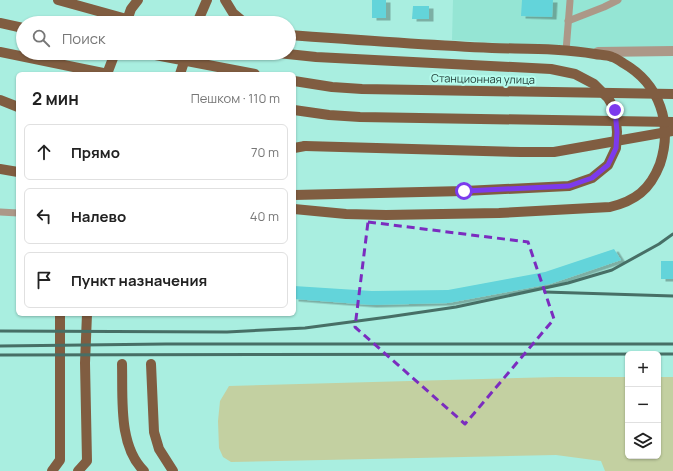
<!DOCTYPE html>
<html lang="ru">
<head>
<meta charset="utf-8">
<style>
  body { margin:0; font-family:Manrope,sans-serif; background:#f2f2f2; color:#222 }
  .controls { position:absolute; right:12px; bottom:12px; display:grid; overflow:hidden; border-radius:6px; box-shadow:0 1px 3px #0004 }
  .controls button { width:36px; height:36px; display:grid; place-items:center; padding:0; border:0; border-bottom:1px solid #e0e0e0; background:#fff; color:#222; font:20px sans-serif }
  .stop { position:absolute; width:12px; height:12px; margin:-9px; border:3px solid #7c3aed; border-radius:50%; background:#fff }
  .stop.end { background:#7c3aed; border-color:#fff; box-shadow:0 1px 4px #0008 }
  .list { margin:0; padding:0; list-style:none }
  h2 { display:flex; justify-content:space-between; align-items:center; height:52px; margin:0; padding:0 16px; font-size:17px }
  h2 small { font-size:13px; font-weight:400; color:#767676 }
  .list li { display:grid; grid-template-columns:26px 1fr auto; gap:12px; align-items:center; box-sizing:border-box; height:56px; margin:0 8px 8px; padding:0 8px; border:1px solid #e0e0e0; border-radius:6px }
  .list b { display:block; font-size:15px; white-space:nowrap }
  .list em { font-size:13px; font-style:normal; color:#767676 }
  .icon { flex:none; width:22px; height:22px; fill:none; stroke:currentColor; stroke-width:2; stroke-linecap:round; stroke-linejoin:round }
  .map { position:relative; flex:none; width:673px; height:471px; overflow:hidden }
  .search { position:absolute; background:#fff; box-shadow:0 1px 3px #0004; left:16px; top:16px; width:280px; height:44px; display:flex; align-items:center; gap:10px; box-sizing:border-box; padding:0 14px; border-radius:22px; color:#767676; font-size:15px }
  .panel { position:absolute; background:#fff; box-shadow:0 1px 3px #0004; left:16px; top:72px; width:280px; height:244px; border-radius:6px }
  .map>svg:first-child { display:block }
  .built { fill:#95e5d4 }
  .green { fill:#c3d0a1 }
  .building { fill:#63d4da; filter:url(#shadow) }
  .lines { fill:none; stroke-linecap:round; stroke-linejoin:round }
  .service { stroke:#ac9888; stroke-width:7 }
  .minor { stroke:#ac9888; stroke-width:10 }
  .primary { stroke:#805d41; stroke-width:10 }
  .rail { stroke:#476f66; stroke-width:3 }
  .primary-bridge { stroke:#805d41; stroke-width:10 }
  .route { stroke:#7c3aed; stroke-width:5 }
  .marked { fill:none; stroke:#7b2cbf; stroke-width:3; stroke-dasharray:8 5; stroke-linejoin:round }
  .labels { text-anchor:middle; stroke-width:4; stroke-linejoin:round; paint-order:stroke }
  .street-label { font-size:11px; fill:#223f39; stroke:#b6fced }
</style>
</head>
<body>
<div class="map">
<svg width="673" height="471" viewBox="0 0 673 471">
  <defs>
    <filter id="shadow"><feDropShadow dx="4.5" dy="2.5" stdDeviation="0" flood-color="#0004"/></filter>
  </defs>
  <rect width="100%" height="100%" fill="#a9eee0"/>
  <!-- built -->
  <path class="built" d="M453,0H673V48L587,49L452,40Z"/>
  <!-- green -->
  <path class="green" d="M557,377H628V456H658V377H673V471H605L601,461L556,455L231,462L223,457L219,448L218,421L220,401L229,386Z"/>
  <!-- building -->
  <g class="building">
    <rect x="372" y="0" width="14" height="18"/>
    <path d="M522,0H553L552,17L521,16Z"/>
    <path d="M413,6H429V19H412Z"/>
    <path d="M614,249L621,260L550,284L448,303L372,305L294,299V286L372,291L448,290L545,272Z"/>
    <rect x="661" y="261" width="12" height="18"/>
  </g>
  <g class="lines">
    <!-- service -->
    <g class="service">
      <path d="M568,21L604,7L618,0"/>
      <path d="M566,51L570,1"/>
      <path d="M0,212L18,213"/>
    </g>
    <!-- minor -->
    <path class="minor" d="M598,52L673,51"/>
    <!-- primary -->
    <g class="primary">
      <path d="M225,0L233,13L245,23"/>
      <path d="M0,23L23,28"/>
      <path d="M126,23L131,9L138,0"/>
      <path d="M197,23L207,0"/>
      <path d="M289,35C357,40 424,45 492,48C526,49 561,48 595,54C600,55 607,55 612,57C616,58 620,61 623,63C660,84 673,124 660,164C650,190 635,201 610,207L499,213L386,215L346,214L294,209"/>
      <path d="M278,53L316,57L551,69L575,74L594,84L608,98L615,110L617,132L616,148L608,165L592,178L569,186L464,191L294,195"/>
      <path d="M107,74L115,53"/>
      <path d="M180,74L187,53"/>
      <path d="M0,100L18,107"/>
      <path d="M294,148L305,146"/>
      <path d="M0,169L18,172"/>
      <path d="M122,364C123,398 118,446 144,471"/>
      <path d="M151,364L154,432L159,449L173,471"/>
      <path d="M52,471L60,460V314"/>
      <path d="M78,471L87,461L85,363L87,314"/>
    </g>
    <!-- rail -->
    <g class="rail">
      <path d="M545,292L673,296"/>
      <path d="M0,331L227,332L305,328L388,317L456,307L568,283L612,270L659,244L673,234"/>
      <path d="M0,346L166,344H673"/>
      <path d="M0,355L673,354"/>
    </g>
    <!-- primary-bridge -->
    <g class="primary-bridge">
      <path d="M58,0L141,23"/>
      <path d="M0,52L108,74"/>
      <path d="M145,53L255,74"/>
      <path d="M294,81L332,87L362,89L673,94"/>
      <path d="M294,110L329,115L360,117L673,122"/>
      <path d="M305,146L521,152H554L673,131"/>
    </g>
  </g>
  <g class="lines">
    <!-- route -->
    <path class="route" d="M464,191L569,186L592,178L608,165L616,148L617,132L615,110"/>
  </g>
  <!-- marked area -->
  <path class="marked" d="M368,222L528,242L554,319L465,424L355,327Z"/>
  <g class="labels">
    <!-- street labels -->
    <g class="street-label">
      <text transform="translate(483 79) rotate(1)" y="4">Станционная улица</text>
    </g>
  </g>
</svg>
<div class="controls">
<button>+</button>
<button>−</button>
<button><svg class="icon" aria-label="layers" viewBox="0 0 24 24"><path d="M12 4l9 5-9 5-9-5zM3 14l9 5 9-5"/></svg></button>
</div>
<div class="stop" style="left:464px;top:191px"></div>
<div class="stop end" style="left:615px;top:110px"></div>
<div class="search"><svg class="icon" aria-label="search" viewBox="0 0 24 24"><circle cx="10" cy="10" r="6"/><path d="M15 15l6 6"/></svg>Поиск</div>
<section class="panel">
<h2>2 мин<small>Пешком · 110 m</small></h2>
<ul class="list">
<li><svg class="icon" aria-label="ahead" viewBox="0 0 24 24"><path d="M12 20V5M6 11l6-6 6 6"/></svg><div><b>Прямо</b></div><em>70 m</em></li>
<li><svg class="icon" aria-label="left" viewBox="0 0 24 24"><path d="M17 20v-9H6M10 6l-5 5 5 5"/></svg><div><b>Налево</b></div><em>40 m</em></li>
<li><svg class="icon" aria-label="arrive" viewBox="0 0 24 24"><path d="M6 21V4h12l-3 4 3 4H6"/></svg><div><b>Пункт назначения</b></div></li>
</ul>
</section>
</div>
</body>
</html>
